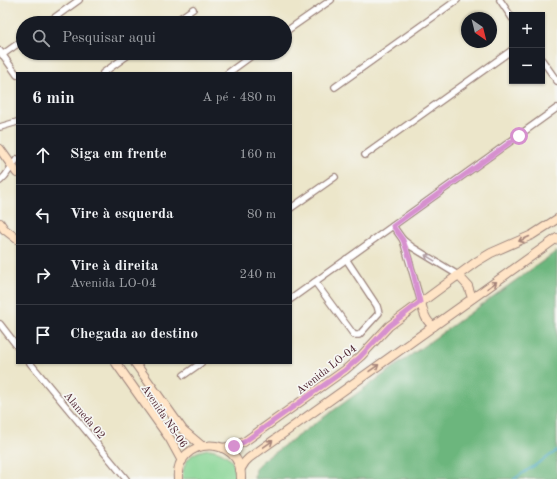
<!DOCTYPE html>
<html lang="pt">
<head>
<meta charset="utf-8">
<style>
  body { margin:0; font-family:"Old Standard TT",serif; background:#242831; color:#f1f3f6 }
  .controls { position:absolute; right:12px; top:12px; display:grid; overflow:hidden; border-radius:0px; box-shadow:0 1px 3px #0004 }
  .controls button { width:36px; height:36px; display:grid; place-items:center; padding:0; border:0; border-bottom:1px solid #363941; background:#171b24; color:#f1f3f6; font:20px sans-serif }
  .compass { position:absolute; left:461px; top:12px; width:36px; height:36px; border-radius:50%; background:#171b24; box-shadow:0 1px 3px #0004; rotate:145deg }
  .stop { position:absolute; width:12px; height:12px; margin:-9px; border:3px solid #d690ce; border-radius:50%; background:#fff }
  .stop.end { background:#d690ce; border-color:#fff; box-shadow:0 1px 4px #0008 }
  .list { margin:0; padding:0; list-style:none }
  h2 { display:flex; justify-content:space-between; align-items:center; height:52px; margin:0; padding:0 16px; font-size:17px }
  h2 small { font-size:13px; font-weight:400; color:#9ea1a6 }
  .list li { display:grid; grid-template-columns:26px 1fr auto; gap:12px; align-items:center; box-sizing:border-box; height:60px; padding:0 16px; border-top:1px solid #363941 }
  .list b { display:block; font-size:15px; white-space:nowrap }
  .list p { margin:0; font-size:13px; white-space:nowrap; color:#9ea1a6 }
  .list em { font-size:13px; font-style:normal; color:#9ea1a6 }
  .icon { flex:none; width:22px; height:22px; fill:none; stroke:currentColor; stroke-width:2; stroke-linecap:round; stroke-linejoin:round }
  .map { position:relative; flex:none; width:557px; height:479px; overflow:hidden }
  .search { position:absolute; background:#171b24; box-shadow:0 1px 3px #0004; left:16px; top:16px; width:276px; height:44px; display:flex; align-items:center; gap:10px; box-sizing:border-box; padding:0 14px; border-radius:22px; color:#9ea1a6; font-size:15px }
  .panel { position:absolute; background:#171b24; box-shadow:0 1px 3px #0004; left:16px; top:72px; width:276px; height:292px; border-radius:0px }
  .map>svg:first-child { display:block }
  .green { fill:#85d493; stroke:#687a5f }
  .forest { fill:#6cb67d; stroke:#5b6a54 }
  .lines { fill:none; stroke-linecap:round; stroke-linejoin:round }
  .stream { stroke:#46a7c6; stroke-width:2 }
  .street-casing { stroke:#9b827a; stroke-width:8 }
  .secondary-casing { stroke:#9b827a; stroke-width:10 }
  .street { stroke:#fff; stroke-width:5.5 }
  .secondary { stroke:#ffe4c6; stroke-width:8 }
  .oneway { stroke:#a48278 }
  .oneway2 { stroke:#ae9aa0 }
  .route { stroke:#d690ce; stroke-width:5 }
  .labels { text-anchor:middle; stroke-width:3.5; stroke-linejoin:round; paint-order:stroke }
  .street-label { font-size:11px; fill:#4a1f2b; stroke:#f6f6f2 }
</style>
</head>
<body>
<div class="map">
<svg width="557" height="479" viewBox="0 0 557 479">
  <rect width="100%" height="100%" fill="#f6f6f2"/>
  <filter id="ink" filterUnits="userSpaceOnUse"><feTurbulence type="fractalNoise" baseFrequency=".025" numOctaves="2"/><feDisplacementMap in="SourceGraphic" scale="8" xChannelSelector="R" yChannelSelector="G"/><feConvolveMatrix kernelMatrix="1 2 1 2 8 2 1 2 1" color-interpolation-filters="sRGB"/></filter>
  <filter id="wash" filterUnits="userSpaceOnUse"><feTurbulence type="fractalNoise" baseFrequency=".012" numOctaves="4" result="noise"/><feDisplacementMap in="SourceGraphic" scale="16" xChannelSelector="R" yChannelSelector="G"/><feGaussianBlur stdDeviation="0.9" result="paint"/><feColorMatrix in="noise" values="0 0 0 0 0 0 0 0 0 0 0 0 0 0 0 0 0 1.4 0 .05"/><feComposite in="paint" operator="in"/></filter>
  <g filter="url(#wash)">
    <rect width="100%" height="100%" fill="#ece6ca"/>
    <!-- green -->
    <path class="green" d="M209,449C225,451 237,461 237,479H182C183,461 190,452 209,449Z"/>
    <!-- forest -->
    <path class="forest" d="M557,251V479H254L255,468L261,462Z"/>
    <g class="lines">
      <!-- stream -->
      <path class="stream" d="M514,479L557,451"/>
    </g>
  </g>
  <g filter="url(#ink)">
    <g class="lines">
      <defs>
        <g id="street">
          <path d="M500,0L512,18"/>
          <path d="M47,23L79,0"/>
          <path d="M173,23L193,9"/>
          <path d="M285,32L331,0"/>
          <path d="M0,51L17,75"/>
          <path d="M2,55L23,40"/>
          <path d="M542,60L557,81"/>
          <path d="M103,73L131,53"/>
          <path d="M228,73L250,57"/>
          <path d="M335,87L457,0"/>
          <path d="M0,127L17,122"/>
          <path d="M365,155L512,50"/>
          <path d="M0,181L5,176L17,159"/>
          <path d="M291,208L335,177"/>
          <path d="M393,226L403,240L412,247L458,275"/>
          <path d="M403,240L421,302"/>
          <path d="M315,282L354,335H359L379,313L377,306L346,259"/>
          <path d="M291,299L557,108"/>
          <path d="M0,324L17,346"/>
          <path d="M30,363L126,479"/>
          <path d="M184,375L201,363"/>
        </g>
        <g id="secondary">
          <path d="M0,149L17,173"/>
          <path d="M0,223L4,229L17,239"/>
          <path d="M458,275L468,286L472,298"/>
          <path d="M421,302C423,310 425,322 434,326"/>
          <path d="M116,363L170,439L182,461"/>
          <path d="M135,363L183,430L202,446"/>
          <path d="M222,448L235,446L244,442L345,370L361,356L389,326L476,262L491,253L532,235L557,219"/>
          <path d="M240,470L245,462L249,458L557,238"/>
          <path d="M178,479C174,436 243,433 241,479"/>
        </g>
      </defs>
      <!-- street casing -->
      <use href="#street" class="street-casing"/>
      <!-- secondary casing -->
      <use href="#secondary" class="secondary-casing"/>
      <!-- street -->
      <use href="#street" class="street"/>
      <!-- secondary -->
      <use href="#secondary" class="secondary"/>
    </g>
    <!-- one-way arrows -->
    <defs><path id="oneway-shaft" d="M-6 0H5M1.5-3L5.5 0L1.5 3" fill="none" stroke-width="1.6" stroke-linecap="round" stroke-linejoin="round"/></defs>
    <g class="oneway">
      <use href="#oneway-shaft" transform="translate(524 239) rotate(156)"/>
      <use href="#oneway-shaft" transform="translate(492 285) rotate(-36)"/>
      <use href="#oneway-shaft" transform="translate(374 368) rotate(-35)"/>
      <use href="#oneway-shaft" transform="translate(268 444) rotate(-35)"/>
    </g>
    <use class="oneway2" href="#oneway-shaft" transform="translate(430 258) rotate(-149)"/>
  </g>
  <g class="lines" filter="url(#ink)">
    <!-- route -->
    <path class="route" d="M234,446L244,442L345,370L359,358L389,326L420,302L410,260L403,240L393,226L519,136"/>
  </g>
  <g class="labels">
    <!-- street labels -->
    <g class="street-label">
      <text transform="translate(326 369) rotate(-38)" y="4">Avenida LO-04</text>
      <text transform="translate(85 415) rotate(50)" y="4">Alameda 02</text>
      <text transform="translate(165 416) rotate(56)" y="4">Avenida NS-06</text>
    </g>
  </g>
</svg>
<div class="controls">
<button>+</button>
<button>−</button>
</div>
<svg class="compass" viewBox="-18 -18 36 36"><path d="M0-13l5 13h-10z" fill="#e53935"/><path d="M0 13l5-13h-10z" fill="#9ea1a6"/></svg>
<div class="stop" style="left:519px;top:136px"></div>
<div class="stop end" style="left:234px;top:446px"></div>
<div class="search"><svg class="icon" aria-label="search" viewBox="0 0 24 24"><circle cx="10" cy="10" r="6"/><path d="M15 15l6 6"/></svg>Pesquisar aqui</div>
<section class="panel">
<h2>6 min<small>A pé · 480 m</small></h2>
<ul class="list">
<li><svg class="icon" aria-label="ahead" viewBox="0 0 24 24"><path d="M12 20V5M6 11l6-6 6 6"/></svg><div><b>Siga em frente</b></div><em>160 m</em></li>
<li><svg class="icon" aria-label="left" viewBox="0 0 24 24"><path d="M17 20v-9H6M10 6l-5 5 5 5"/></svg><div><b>Vire à esquerda</b></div><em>80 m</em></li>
<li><svg class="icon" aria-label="right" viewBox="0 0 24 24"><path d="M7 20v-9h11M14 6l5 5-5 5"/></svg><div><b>Vire à direita</b><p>Avenida LO-04</p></div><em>240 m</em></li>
<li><svg class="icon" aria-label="arrive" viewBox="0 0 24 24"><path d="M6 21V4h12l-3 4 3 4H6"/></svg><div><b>Chegada ao destino</b></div></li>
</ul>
</section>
</div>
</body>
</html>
